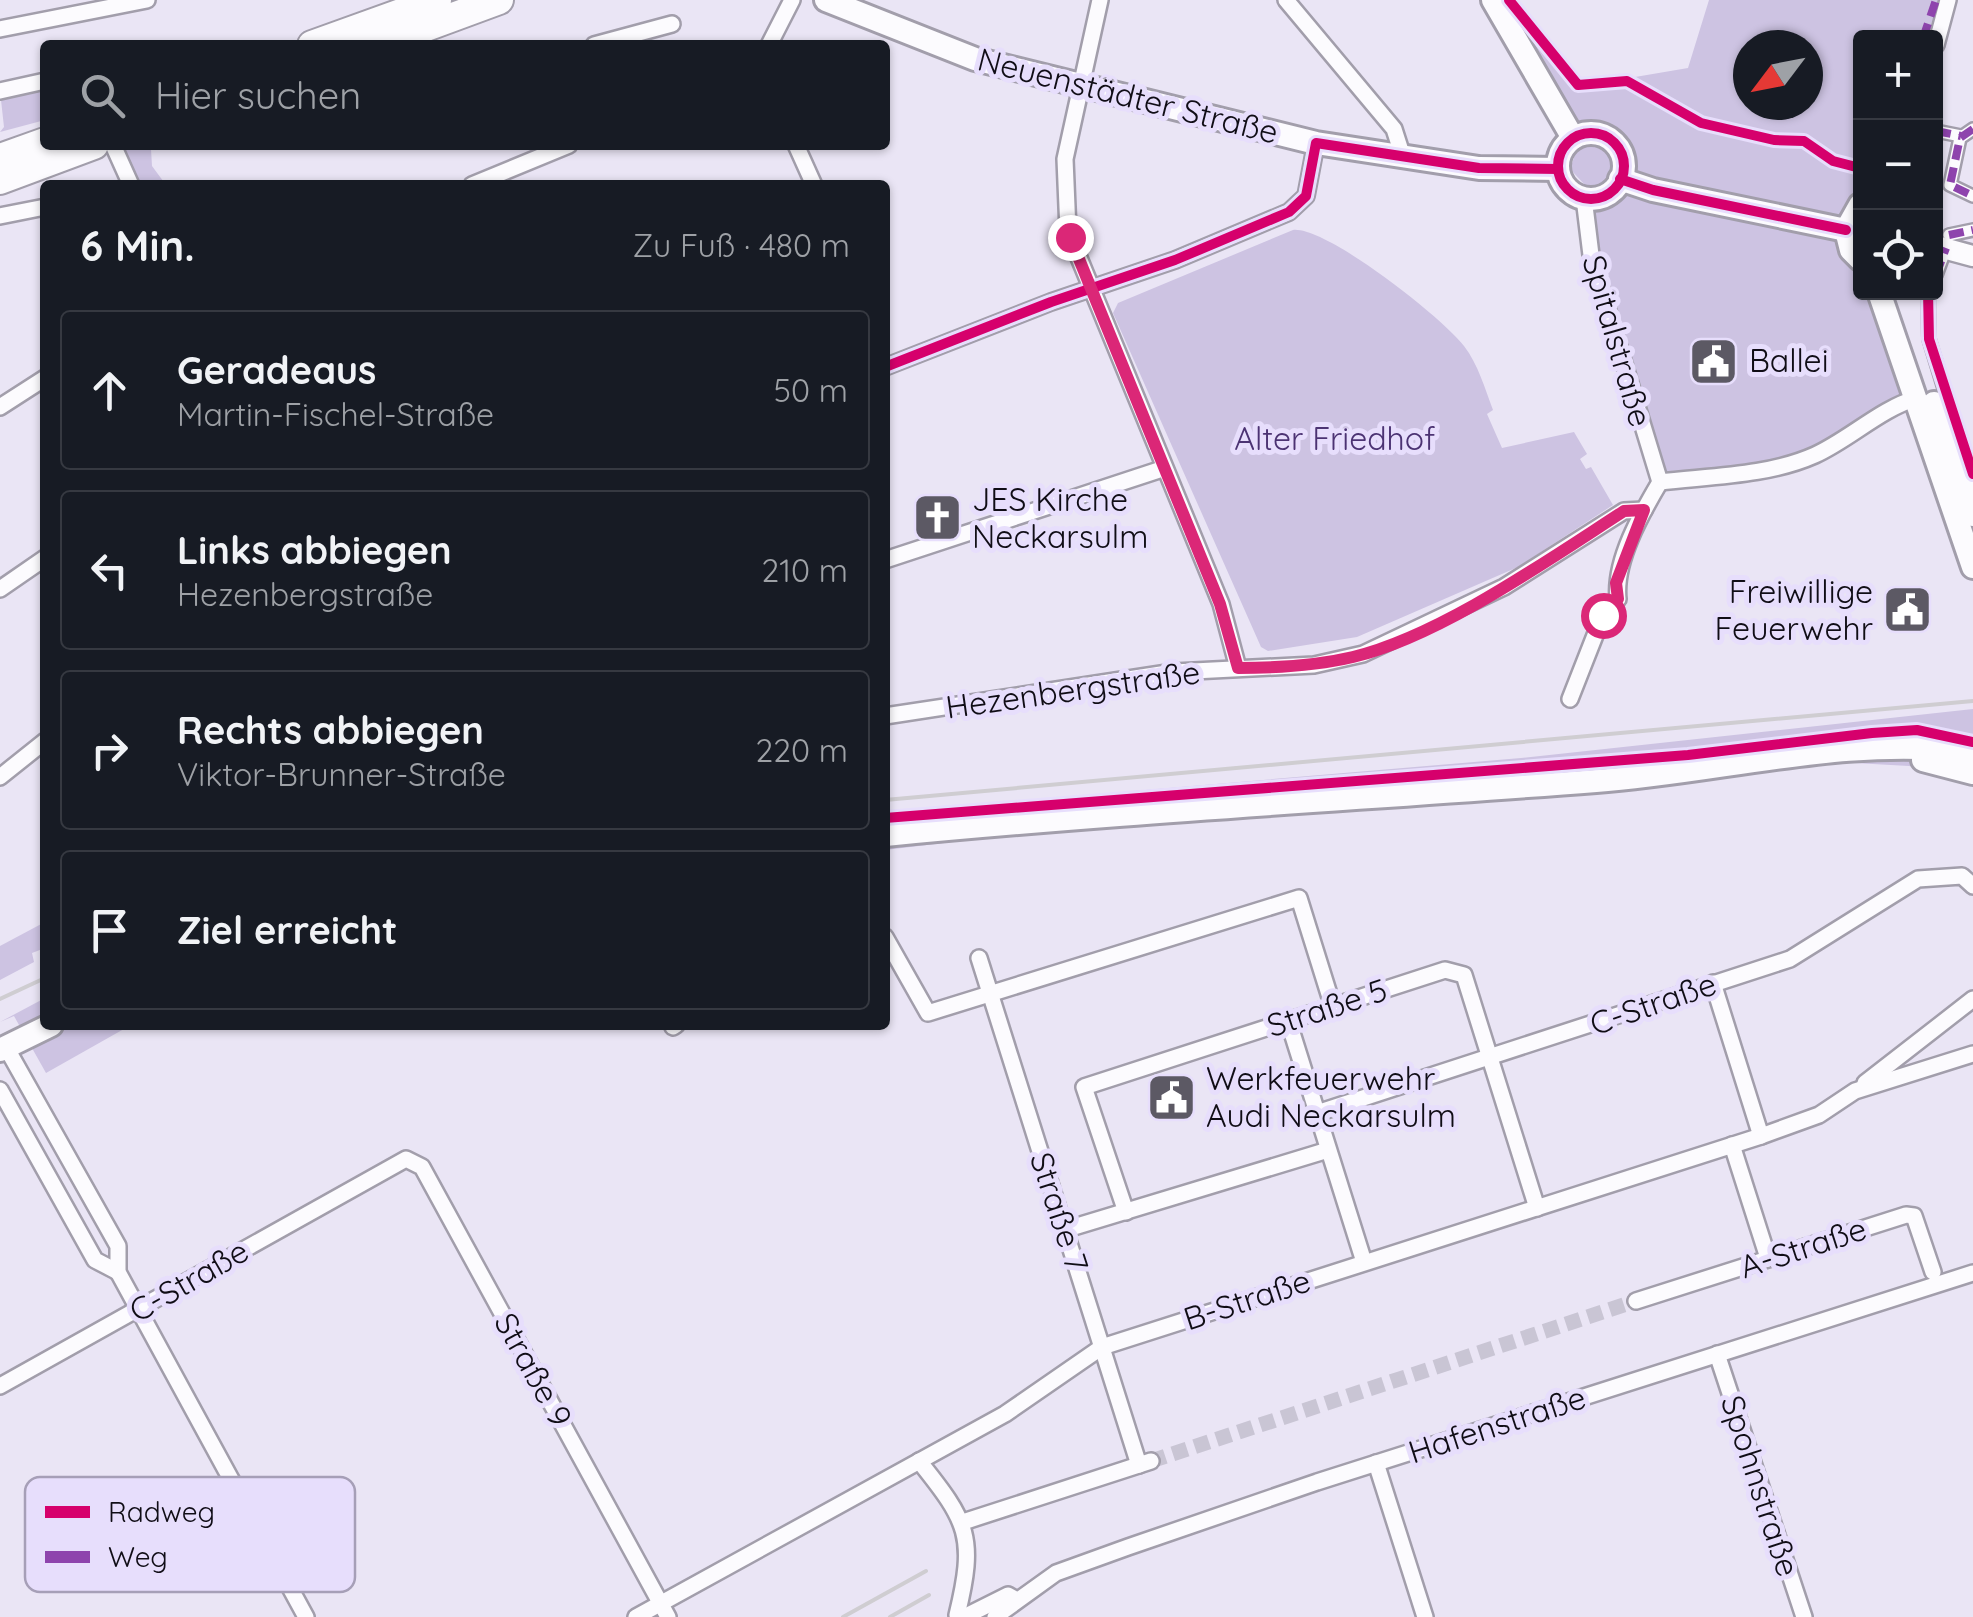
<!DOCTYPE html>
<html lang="de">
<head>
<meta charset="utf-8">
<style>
  body { margin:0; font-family:Quicksand,sans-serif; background:#242831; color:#f1f3f6 }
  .controls { position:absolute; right:30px; top:30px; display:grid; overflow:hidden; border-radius:10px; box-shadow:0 2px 8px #0004 }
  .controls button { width:90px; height:90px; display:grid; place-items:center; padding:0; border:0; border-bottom:2px solid #363941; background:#171b24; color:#f1f3f6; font:50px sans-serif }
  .compass { position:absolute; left:1733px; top:30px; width:90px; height:90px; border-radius:50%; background:#171b24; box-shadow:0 2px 8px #0004; rotate:238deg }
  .stop { position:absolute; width:30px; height:30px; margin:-22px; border:8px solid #db2777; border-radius:50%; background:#fff }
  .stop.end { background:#db2777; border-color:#fff; box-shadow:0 2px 10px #0008 }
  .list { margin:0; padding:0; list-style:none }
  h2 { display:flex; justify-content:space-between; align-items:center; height:130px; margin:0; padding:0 40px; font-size:42px }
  h2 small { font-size:32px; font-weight:400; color:#9ea1a6 }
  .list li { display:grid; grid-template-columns:65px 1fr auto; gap:30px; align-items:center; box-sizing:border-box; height:160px; margin:0 20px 20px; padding:0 20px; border:2px solid #363941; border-radius:10px }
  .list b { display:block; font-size:38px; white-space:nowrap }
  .list p { margin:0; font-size:32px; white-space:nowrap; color:#9ea1a6 }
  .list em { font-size:32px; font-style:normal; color:#9ea1a6 }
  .icon { flex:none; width:55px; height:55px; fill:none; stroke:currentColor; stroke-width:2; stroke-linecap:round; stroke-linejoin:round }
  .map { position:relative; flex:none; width:1973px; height:1617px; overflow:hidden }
  .search { position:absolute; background:#171b24; box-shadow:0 2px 8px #0004; left:40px; top:40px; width:850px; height:110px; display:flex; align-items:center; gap:25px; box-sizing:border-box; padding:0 35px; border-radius:10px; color:#9ea1a6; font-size:38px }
  .panel { position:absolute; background:#171b24; box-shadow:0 2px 8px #0004; left:40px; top:180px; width:850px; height:850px; border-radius:10px }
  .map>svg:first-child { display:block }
  .green { fill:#cdc3e2; fill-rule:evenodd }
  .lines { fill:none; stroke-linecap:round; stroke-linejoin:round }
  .minor-tunnel { stroke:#c9c5d4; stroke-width:15; stroke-dasharray:15 8; stroke-linecap:butt }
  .pedestrian-casing { stroke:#a29eab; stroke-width:16 }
  .minor-casing { stroke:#a29eab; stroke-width:20 }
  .tertiary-casing { stroke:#a29eab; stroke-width:25 }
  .secondary-casing { stroke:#a29eab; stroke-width:28 }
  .trunk-casing { stroke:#a29eab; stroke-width:32 }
  .pedestrian { stroke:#fcfbfe; stroke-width:11 }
  .minor { stroke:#fcfbfe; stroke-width:15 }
  .tertiary { stroke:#fcfbfe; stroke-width:20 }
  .secondary { stroke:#fcfbfe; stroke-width:22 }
  .trunk { stroke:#fcfbfe; stroke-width:28 }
  .rail { stroke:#cfcdd1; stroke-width:4 }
  .quiet { stroke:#8e44ad; stroke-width:8; stroke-dasharray:15 8; stroke-linecap:butt }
  .cycleway-casing { stroke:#e7defc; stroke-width:16 }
  .cycleway { stroke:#d6006c; stroke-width:10 }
  .route { stroke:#db2777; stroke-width:12 }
  .labels { text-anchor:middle; stroke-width:10; stroke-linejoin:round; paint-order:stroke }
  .street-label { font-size:32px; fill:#100d16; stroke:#e7defc }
  .poi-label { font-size:32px; fill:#100d16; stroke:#e7defc; text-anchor:start }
  .park-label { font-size:32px; fill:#4c3373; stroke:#e7defc }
  .key { fill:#e7defc; stroke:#a69fb7; stroke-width:2.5 }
  .key-label { font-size:28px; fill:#100d16 }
</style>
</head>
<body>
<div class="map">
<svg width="1973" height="1617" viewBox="0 0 1973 1617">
  <rect width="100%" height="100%" fill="#eae5f5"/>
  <!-- green -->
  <g class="green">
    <path d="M1501,0H1513L1569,73L1588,85L1688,68L1709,0H1939L1927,37L1860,38V211L1857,214L1860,292L1870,293L1905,391L1813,450L1766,464L1665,475L1653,450L1590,223L1585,185L1570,169L1577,149L1571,129ZM1748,45H1808V105H1748Z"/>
    <path d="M45,81V120L0,132L4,127L0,91Z"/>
    <path d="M136,145L151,149L152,166L166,185H131L118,153Z"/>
    <path d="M1293,230C1326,226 1443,318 1464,346C1478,364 1485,389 1493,410L1487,414L1502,448L1574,432L1587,454L1580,459L1586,469L1591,467L1613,505L1518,567L1357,637L1268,651L1261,647L1113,313L1118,303Z"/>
    <path d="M1973,709V776L1909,766L1818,761L1263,805L885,850V812L1521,758Z"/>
    <path d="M45,922V948L32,953L34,962L0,980V946Z"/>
    <path d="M45,998V1025H131L46,1073L14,1016L0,1022Z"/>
  </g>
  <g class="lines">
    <!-- minor-tunnel -->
    <path class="minor-tunnel" d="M1151,1461L1636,1301"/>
    <defs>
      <g id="pedestrian">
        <path d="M1973,129L1960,138L1950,185L1973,196"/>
        <path d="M1936,131L1961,136"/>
        <path d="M1949,235L1973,230"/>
        <path d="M1936,275L1946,248"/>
        <path d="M1928,292L1929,339L1959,438"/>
      </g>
      <g id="minor">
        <path d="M1100,0L1065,159L1068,231L1221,604L1238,668"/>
        <path d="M1286,0L1394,129L1402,154"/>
        <path d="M0,29L147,0"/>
        <path d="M594,45L672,24"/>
        <path d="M769,45L792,0"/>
        <path d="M1936,45L1948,0"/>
        <path d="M0,91L45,81"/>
        <path d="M113,145L131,185"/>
        <path d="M796,145L814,185"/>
        <path d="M472,185L569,145"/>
        <path d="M1584,198L1591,255L1660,482"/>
        <path d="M0,216L45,207"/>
        <path d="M885,367L1051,302L1175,260L1289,212L1306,196L1316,143"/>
        <path d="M0,407L45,378"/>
        <path d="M1660,482C1711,476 1768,476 1815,455C1850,439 1880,409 1917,398L1922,403"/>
        <path d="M885,560L1162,469"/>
        <path d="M0,589L45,558"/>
        <path d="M1570,699L1603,615L1618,599C1614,561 1641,514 1660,482"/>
        <path d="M885,716L1174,672L1314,665L1363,654L1504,587L1624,511L1644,510"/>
        <path d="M0,777L45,741"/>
        <path d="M885,937L928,1013L1299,898L1333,1007"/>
        <path d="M979,958L1139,1465"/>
        <path d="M1713,983L1761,1136"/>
        <path d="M1288,1020L1364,1262"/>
        <path d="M673,1027L676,1025"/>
        <path d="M6,1047L118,1246V1272L306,1617"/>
        <path d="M1865,1083L1973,999"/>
        <path d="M0,1090L95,1260L118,1272"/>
        <path d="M1317,1113L1790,959L1918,879L1962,876L1973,886"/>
        <path d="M1732,1145L1768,1258"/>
        <path d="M1126,1212L1084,1087L1445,970L1464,975L1537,1208"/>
        <path d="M1064,1230L1328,1150"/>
        <path d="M1636,1301L1906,1215L1914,1216L1933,1272"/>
        <path d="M1717,1354L1804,1617"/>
        <path d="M0,1386L406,1159L422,1167L668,1617"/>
        <path d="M919,1461C968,1522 976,1537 957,1615"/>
        <path d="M1376,1463L1425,1617"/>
        <path d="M963,1522L1151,1461"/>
        <path d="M966,1616L1008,1595L1015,1599"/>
        <path d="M636,1617L1005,1414L1102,1347L1761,1136L1819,1115L1855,1091L1973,1054"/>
        <path d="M995,1617L1056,1573L1128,1547L1317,1482L1973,1273"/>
      </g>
      <path id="tertiary" d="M1936,246L1973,256"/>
      <g id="secondary">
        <path d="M826,0L975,59L1316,143L1479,168L1558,169"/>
        <path d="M1493,0L1573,138"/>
        <circle cx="1591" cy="166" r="33"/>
        <path d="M1620,179L1653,190L1846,230"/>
        <path d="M1860,205L1846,230L1851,250L1860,259"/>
        <path d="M1879,292L1973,567"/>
        <path d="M1934,403L1973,515"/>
        <path d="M1923,760L1973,773"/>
        <path d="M885,835C1122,812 1359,799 1596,781C1722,772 1847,735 1973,752"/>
        <path d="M0,1050L51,1025"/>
      </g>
      <g id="trunk">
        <path d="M312,45L437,0"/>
        <path d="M377,45L499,0"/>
        <path d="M0,158L45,142"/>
        <path d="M0,180L94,145"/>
      </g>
    </defs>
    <!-- pedestrian casing -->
    <use href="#pedestrian" class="pedestrian-casing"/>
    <!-- minor casing -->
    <use href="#minor" class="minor-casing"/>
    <!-- tertiary casing -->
    <use href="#tertiary" class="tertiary-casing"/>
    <!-- secondary casing -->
    <use href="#secondary" class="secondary-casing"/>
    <!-- trunk casing -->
    <use href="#trunk" class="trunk-casing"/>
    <!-- pedestrian -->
    <use href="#pedestrian" class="pedestrian"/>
    <!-- minor -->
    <use href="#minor" class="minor"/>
    <!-- tertiary -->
    <use href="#tertiary" class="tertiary"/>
    <!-- secondary -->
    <use href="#secondary" class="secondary"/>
    <!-- trunk -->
    <use href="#trunk" class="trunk"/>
    <!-- rail -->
    <g class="rail">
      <path d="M885,800L1973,701"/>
      <path d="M0,999L45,978"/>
      <path d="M843,1617L926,1571"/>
      <path d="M890,1617L929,1595"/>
    </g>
    <!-- quiet -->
    <g class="quiet">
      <path d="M1923,38L1936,0"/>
      <path d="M1973,129L1960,138L1950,185L1973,196"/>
      <path d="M1936,131L1961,136"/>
      <path d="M1949,235L1973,230"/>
      <path d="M1936,275L1946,248"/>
    </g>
    <defs>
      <g id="cycleway">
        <path d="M1509,0L1578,85L1627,81L1701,123L1774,140L1804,141L1833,161L1860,168"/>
        <circle cx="1591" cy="166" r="33"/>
        <path d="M1620,179L1653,190L1846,230"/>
        <path d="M1928,292L1929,339L1973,474"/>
        <path d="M885,367L1051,302L1175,260L1289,212L1306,196L1316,143L1479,168L1558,169"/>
        <path d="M885,818L1688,755L1872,733L1917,730L1973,742"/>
      </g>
    </defs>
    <!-- cycleway casing -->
    <use href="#cycleway" class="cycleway-casing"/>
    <!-- cycleway -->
    <use href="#cycleway" class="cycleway"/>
  </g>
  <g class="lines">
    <!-- route -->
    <path class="route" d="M1070,237L1220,604L1238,668C1277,668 1315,666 1353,657C1440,636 1548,560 1624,511L1644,510L1616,583L1618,599L1603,615"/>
  </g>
  <!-- icons -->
  <defs>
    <symbol id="civic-square" viewBox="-11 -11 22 22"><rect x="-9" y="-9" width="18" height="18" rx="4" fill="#5c5964" stroke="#e7defc"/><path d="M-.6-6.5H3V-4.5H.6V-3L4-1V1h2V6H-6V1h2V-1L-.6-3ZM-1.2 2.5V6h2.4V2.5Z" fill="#fff"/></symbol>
    <symbol id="church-square" viewBox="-11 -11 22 22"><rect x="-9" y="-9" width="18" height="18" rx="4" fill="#5c5964" stroke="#e7defc"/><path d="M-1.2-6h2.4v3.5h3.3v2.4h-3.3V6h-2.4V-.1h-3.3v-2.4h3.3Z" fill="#fff"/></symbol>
  </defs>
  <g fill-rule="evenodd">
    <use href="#civic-square" x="1686" y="334" width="55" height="55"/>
    <use href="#church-square" x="910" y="490" width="55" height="55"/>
    <use href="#civic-square" x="1880" y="582" width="55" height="55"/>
    <use href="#civic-square" x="1144" y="1070" width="55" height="55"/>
  </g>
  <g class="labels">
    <!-- street labels -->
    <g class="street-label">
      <text transform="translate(1128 96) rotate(14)" y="11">Neuenstädter Straße</text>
      <text transform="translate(1617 341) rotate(74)" y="11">Spitalstraße</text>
      <text transform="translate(1073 690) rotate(-8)" y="11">Hezenbergstraße</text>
      <text transform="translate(1653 1004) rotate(-19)" y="11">C-Straße</text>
      <text transform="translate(1327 1008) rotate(-18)" y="11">Straße 5</text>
      <text transform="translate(1059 1212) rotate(72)" y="11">Straße 7</text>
      <text transform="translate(1803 1248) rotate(-18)" y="11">A-Straße</text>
      <text transform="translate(189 1281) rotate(-30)" y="11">C-Straße</text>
      <text transform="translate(1247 1300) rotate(-18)" y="11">B-Straße</text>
      <text transform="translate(533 1370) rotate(61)" y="11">Straße 9</text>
      <text transform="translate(1497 1425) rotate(-18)" y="11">Hafenstraße</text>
      <text transform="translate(1760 1486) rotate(72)" y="11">Spohnstraße</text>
    </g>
    <!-- poi labels -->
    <g class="poi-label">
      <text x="1749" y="372">Ballei</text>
      <text x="972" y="511">JES Kirche<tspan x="972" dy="37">Neckarsulm</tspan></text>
      <text x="1873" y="603" text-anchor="end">Freiwillige<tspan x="1873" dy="37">Feuerwehr</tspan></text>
      <text x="1206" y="1090">Werkfeuerwehr<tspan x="1206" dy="37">Audi Neckarsulm</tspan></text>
    </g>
    <!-- park labels -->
    <g class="park-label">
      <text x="1335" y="450">Alter Friedhof</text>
    </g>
  </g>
  <!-- legend -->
  <rect x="25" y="1477" width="330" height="115" rx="15" class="key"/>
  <rect x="45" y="1506" width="45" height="12" fill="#d6006c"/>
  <rect x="45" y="1551" width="45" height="12" fill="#8e44ad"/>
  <g class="key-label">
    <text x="108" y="1522">Radweg</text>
    <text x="108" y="1567">Weg</text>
  </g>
</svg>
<div class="controls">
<button>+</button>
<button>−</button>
<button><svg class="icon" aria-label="locate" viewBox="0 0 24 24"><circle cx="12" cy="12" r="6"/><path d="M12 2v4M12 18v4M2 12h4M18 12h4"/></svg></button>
</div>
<svg class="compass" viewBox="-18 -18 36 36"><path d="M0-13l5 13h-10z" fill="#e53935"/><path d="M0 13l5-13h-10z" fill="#9ea1a6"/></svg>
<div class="stop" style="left:1603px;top:615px"></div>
<div class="stop end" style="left:1070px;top:237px"></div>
<div class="search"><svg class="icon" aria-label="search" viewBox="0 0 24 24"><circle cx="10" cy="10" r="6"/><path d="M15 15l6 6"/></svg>Hier suchen</div>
<section class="panel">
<h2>6 Min.<small>Zu Fuß · 480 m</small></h2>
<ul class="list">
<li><svg class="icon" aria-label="ahead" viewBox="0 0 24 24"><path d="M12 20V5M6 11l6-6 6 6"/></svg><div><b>Geradeaus</b><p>Martin-Fischel-Straße</p></div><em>50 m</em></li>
<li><svg class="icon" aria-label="left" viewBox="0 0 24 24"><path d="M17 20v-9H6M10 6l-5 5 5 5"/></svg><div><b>Links abbiegen</b><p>Hezenbergstraße</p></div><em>210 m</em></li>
<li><svg class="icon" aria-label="right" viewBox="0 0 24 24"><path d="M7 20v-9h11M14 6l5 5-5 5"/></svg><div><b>Rechts abbiegen</b><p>Viktor-Brunner-Straße</p></div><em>220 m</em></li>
<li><svg class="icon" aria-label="arrive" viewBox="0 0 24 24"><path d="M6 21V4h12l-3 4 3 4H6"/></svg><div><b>Ziel erreicht</b></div></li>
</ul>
</section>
</div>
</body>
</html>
